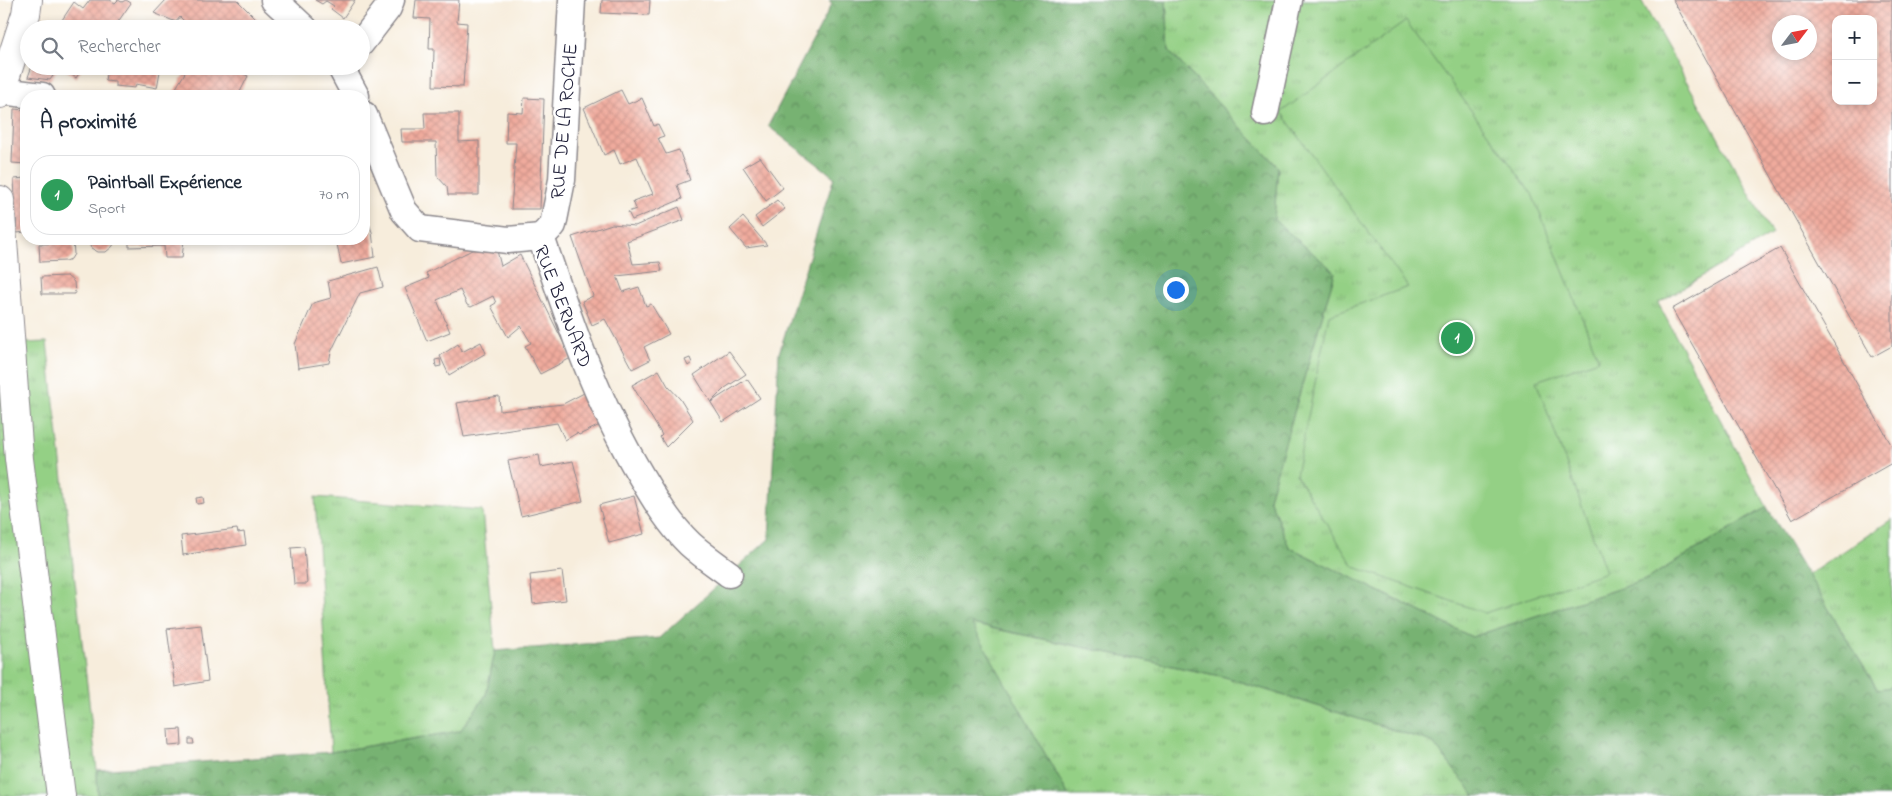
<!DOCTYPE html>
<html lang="fr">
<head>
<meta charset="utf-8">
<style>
  body { margin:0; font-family:"Indie Flower",sans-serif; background:#f2f2f3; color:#1f2937 }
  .controls { position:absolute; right:15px; top:15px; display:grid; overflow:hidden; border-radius:10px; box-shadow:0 2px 8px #0003 }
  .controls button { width:45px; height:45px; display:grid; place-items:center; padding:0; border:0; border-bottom:1px solid #e0e1e3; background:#fff; color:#1f2937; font:25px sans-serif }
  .compass { position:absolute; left:1772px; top:15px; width:45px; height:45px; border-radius:50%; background:#fff; box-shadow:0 2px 8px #0003; rotate:58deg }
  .you { position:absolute; left:1175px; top:289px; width:18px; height:18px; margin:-12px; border:4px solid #fff; border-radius:50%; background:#1a73e8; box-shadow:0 0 0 8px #1a73e833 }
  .badge { display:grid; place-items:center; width:32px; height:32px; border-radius:50%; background:#d93025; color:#fff; font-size:16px; font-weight:700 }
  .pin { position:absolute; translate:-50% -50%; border:2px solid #fff; box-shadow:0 1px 5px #0006 }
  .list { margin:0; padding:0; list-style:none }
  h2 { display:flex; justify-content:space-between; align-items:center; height:65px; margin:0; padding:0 20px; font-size:21px }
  h2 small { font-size:16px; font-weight:400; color:#747a83 }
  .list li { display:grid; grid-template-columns:32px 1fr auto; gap:15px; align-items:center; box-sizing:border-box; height:80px; margin:0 10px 10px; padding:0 10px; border:1px solid #e0e1e3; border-radius:20px }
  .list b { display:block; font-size:19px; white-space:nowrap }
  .list p { margin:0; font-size:16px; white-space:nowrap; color:#747a83 }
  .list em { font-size:16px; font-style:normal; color:#747a83 }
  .icon { flex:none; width:28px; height:28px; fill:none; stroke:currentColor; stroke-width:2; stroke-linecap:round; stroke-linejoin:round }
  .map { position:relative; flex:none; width:1892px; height:796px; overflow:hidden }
  .search { position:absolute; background:#fff; box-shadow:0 2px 8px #0003; left:20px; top:20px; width:350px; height:55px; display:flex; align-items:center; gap:12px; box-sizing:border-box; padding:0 18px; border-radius:28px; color:#747a83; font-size:19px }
  .panel { position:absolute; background:#fff; box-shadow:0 2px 8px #0003; left:20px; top:90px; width:350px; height:155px; border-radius:20px }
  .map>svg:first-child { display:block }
  .grass { fill:url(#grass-tufts); stroke:#5b7960 }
  .forest { fill:url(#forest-crowns); stroke:#4c6a56 }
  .green { fill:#94d085; stroke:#5b7960 }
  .building { fill:url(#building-cross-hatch); fill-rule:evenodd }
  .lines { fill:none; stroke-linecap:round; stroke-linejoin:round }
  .minor-casing { stroke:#8c888c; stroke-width:29 }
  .tertiary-casing { stroke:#8c888c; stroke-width:30 }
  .minor { stroke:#fff; stroke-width:26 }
  .tertiary { stroke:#fff; stroke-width:28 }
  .labels { text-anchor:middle; stroke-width:5; stroke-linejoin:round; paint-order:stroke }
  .street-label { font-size:20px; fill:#22223b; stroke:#fff }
</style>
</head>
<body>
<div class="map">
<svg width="1892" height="796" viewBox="0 0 1892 796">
  <defs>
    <pattern id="grass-tufts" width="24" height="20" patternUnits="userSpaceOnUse" patternTransform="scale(1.25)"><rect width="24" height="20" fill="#94d085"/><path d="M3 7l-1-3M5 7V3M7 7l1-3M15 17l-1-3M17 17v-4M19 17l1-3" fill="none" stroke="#7fb274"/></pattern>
    <pattern id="forest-crowns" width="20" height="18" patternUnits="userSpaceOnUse" patternTransform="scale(1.25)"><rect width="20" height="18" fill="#77b272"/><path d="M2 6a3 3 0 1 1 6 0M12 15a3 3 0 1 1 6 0" fill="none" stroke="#61905f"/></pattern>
    <pattern id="building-cross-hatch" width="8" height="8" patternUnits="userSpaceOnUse" patternTransform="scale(1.25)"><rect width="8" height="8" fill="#f0ab9d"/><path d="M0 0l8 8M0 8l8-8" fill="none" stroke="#ce9388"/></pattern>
  </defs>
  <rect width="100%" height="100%" fill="#fff"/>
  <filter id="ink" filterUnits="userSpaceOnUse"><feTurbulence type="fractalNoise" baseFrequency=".02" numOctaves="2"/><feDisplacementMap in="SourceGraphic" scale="10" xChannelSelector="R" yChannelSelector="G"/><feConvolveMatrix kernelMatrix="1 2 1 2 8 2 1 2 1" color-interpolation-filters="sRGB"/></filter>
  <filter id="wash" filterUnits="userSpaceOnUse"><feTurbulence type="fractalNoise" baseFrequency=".0096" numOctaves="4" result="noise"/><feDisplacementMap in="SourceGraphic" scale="20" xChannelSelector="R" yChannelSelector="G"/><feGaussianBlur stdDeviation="1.12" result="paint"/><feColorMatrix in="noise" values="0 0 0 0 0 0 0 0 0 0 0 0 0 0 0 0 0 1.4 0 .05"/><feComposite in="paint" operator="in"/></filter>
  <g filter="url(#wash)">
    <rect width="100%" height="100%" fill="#f7eddc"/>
    <!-- grass -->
    <g class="grass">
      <path d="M1166,0H1641L1772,234L1658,303L1767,507L1645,580L1472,637L1289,547L1269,498L1335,272L1274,220L1278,167L1169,51Z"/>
      <path d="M47,342L97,770L98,796H0V344Z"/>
      <path d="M315,497L482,510L495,651L486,695L460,731L331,752Z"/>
      <path d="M1892,519V687L1878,690L1808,575Z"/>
      <path d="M971,624L1225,677L1432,742L1475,796H1069Z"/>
    </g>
    <!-- forest -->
    <path class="forest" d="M829,0H1166L1169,51L1278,167L1274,220L1335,272L1269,498L1289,547L1472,637L1645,580L1767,507L1877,689L1892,687V796H1475L1432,742L1225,677L972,624L1069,796H98L97,770L331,752L460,731L486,695L495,651L659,638L769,539L779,353L834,177L768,126L832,4Z"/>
    <!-- green -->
    <path class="green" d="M1406,21L1532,194L1599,360L1536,381L1606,572L1485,613L1354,567L1296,475L1329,315L1408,287L1281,112Z"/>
    <g id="blocks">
      <!-- building -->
      <g class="building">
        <path d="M90,0H110L115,3L118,0L122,2L126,0L131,3L113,29H109L101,22L96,29H56L74,2L83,9Z"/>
        <path d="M166,0H237L263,26L261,29H204L203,27L192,29L180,17L176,22L154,13Z"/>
        <path d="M315,0H355L343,18L331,9L334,6L326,1L322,4Z"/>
        <path d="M416,0H459L457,22L467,23L463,87L433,86L434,49H429L430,19L414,18Z"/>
        <path d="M602,0H650L649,15L601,13Z"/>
        <path d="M1673,0H1892V346L1872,357ZM1836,19H1873V101H1836ZM1780,22H1810V52H1780Z"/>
        <path d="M32,66H60L50,80L28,77Z"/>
        <path d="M61,66H84L76,78Z"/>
        <path d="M107,66H161L157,88L136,84L135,88L115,86V82L105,81Z"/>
        <path d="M189,66H228L248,76L238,96H190L173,93Z"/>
        <path d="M621,90L628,104L642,98L654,126L658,124L664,136L658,138L666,154L679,150L690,180L677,185L682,199L632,220L628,212L636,209L633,201L653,194L637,157L620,164L614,150L604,155L584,108Z"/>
        <path d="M524,98L544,99L540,209H511L516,143H506L507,112L523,113Z"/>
        <path d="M14,109L26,110V164L12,163Z"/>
        <path d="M424,113H459V142L479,141V195H448L447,187L437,176L436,142H402L401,129H425Z"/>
        <path d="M760,157L783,188L766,201L743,167Z"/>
        <path d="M26,178V232L17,233L14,179Z"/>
        <path d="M777,200L785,209L762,227L755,217Z"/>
        <path d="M679,207L684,220L627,241L633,264L660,262L662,271L617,276L623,292L639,287L646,306L651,304L669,334L644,347L650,360L632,369L605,319L592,325L582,301L593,296L572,237L612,224L635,226Z"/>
        <path d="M364,208L372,232L375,257L341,264L336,239H364Z"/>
        <path d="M743,217L767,245L746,248L730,229Z"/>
        <path d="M67,239H83L73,242L74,254L71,259L66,261L40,262L39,244L67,243Z"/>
        <path d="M87,239H115L113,246L106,252H98L91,248Z"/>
        <path d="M129,239H184L182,258H165L164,246L129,247Z"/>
        <path d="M496,247L501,266L520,255L571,358L540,374L525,346L531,343L521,326L508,337L491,306L496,303L493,296L471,307L467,305L460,290L437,300L450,332L427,341L405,288L429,278L426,273L472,250Z"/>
        <path d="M1780,248L1892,446V463L1792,520L1672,309Z"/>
        <path d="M378,267L383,287L360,293L331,352L329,363L298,368L295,344L313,303L331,298L328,281Z"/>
        <path d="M67,276L74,282L75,294H42L41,277Z"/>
        <path d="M481,342L486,353L449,375L440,356L458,344L462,352Z"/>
        <path d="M729,351L746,374L725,388L711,402L747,379L760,398L723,422L694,375Z"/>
        <path d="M690,358L692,363L688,366L685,360Z"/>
        <path d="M440,359L441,366L436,367L435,360Z"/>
        <path d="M659,370L668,386L680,399L693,420L666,447L660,437L662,435L632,385Z"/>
        <path d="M586,392L602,424L579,435L577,433L565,440L557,423L464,437L457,403L499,396L500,411L563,404Z"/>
        <path d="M539,455L541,467L573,461L583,501L521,516L508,461Z"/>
        <path d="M634,496L644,534L609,543L599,505Z"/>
        <path d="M203,497L204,503L197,504L196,498Z"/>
        <path d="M237,529L238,533L244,532L246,545L183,555L181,536Z"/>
        <path d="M304,547L307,584H294L291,548Z"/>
        <path d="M562,571L566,600L533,604L530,575Z"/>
        <path d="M201,625L208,681L175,687L167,629Z"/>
        <path d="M181,729L182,745L169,746L168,730Z"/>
        <path d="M189,739H193L194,744H189Z"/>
      </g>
    </g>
  </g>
  <g filter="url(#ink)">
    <use href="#blocks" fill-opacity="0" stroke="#8c888c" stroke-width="1"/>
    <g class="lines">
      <defs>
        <g id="minor">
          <path d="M274,0L305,29"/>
          <path d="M361,43L388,8L391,0"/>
          <path d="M340,66L356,96"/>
          <path d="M1,91L42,96"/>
          <path d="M1265,113L1289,0"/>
          <path d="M364,115L404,211L420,229L508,240L541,237"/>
          <path d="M541,237C569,320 596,401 641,476C655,500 670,525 690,544C702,555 717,565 729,574"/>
          <path d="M541,237L553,225L562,180L572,0"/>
        </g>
        <g id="tertiary">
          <path d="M0,94L26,14L28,0"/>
          <path d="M0,200L19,459L61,796"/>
        </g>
      </defs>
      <!-- minor casing -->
      <use href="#minor" class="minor-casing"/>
      <!-- tertiary casing -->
      <use href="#tertiary" class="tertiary-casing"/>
      <!-- minor -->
      <use href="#minor" class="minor"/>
      <!-- tertiary -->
      <use href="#tertiary" class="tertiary"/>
    </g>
  </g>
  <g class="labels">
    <!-- street labels -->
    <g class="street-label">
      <text transform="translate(563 121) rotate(-85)" y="7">RUE DE LA ROCHE</text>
      <text transform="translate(564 306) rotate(69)" y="7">RUE BERNARD</text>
    </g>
  </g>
</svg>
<div class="controls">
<button>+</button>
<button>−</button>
</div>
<svg class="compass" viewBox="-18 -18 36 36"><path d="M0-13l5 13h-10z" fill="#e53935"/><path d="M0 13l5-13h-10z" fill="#747a83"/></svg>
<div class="you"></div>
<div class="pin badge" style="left:1457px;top:338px;background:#2e9e5b">1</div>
<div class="search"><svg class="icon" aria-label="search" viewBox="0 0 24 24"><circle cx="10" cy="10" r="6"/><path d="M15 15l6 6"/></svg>Rechercher</div>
<section class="panel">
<h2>À proximité<small></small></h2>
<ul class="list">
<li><span class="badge" style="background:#2e9e5b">1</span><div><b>Paintball Expérience</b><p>Sport</p></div><em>70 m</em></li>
</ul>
</section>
</div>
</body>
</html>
